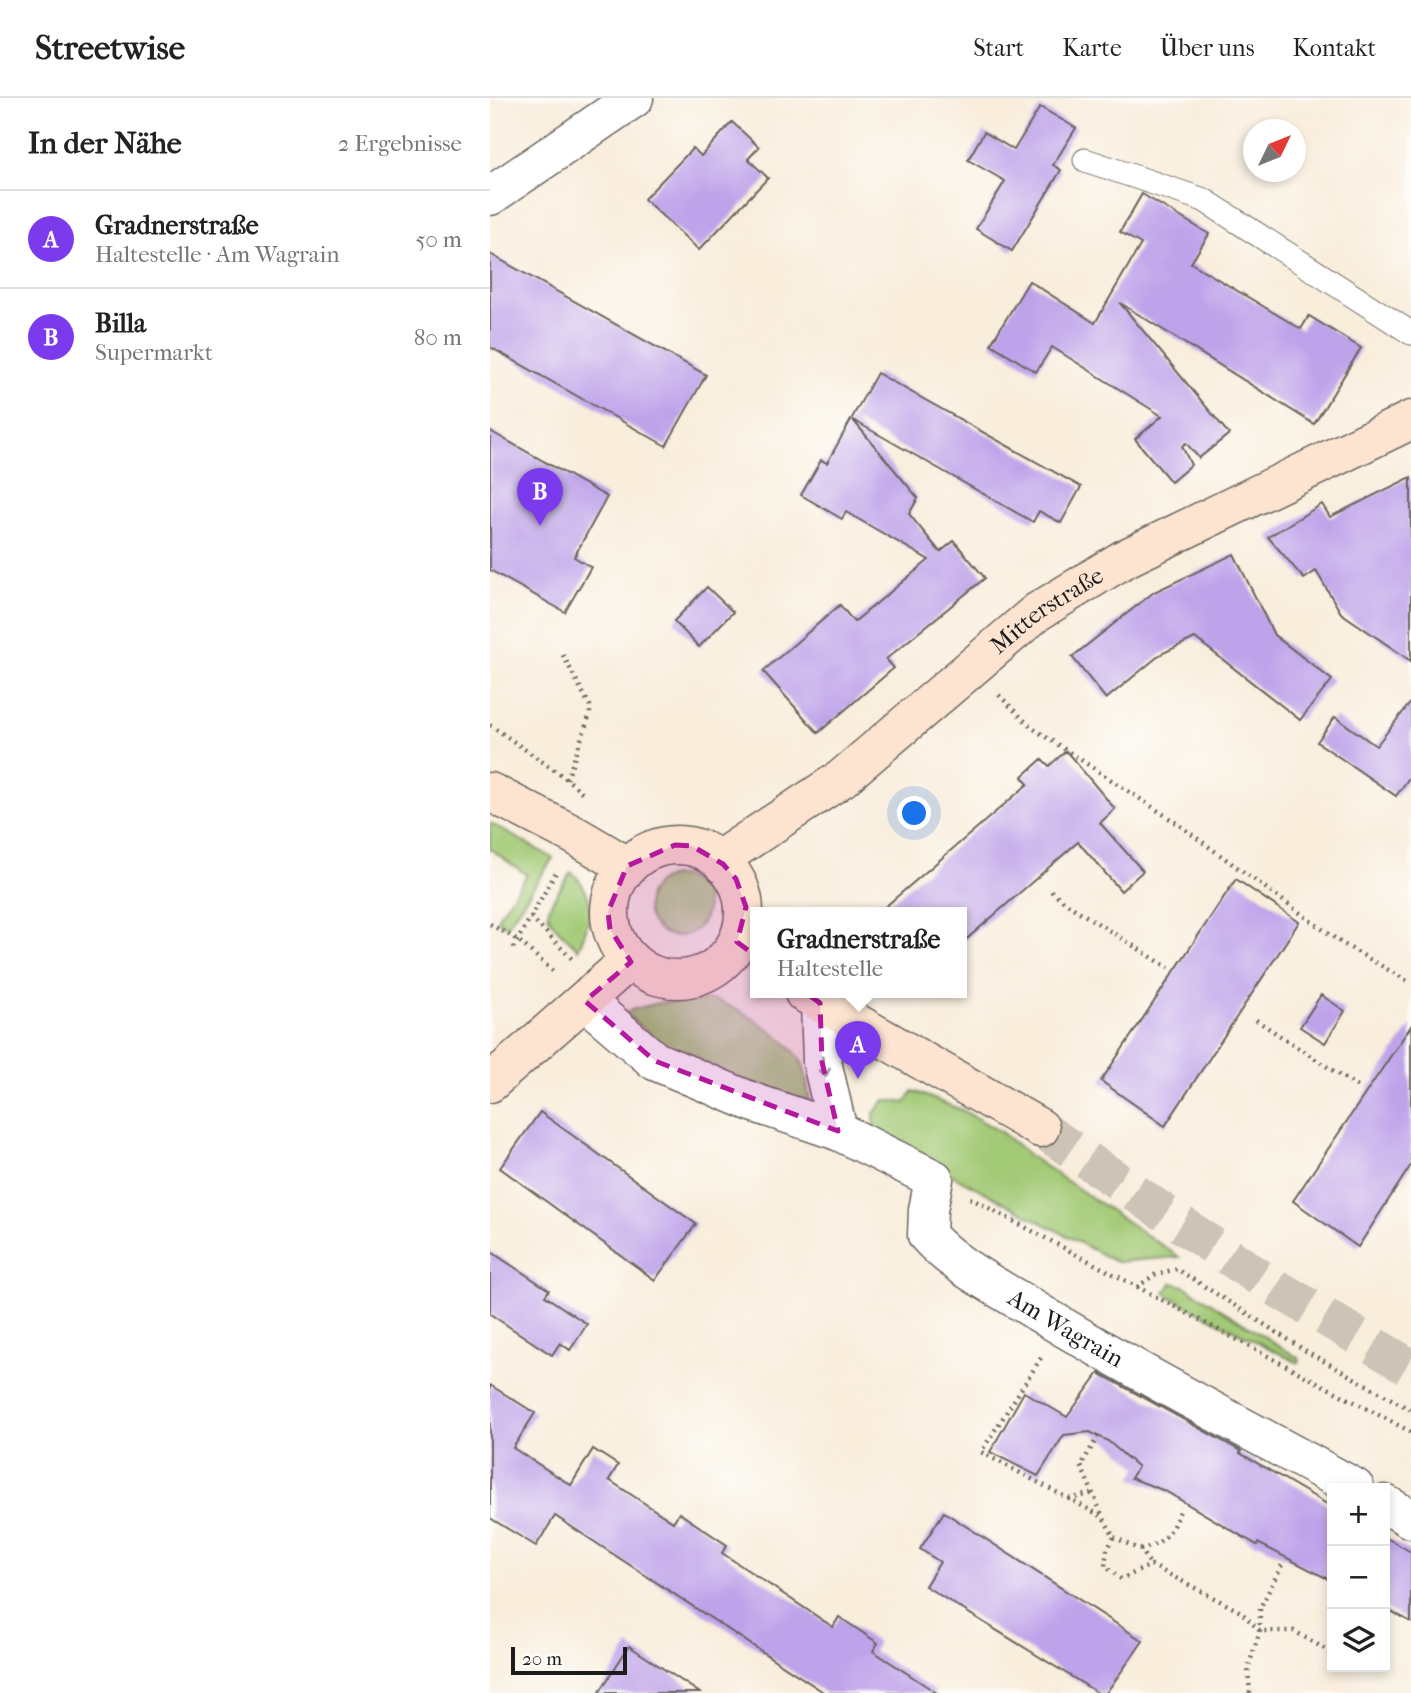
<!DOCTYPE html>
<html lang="de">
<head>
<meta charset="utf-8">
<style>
  body { margin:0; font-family:"IM FELL French Canon",serif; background:#f6f6f6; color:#222 }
  .controls { position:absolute; right:21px; bottom:21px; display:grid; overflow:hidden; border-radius:0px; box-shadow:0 4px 10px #0003 }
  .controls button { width:63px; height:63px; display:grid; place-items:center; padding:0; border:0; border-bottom:2px solid #e0e0e0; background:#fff; color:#222; font:35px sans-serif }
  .compass { position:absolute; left:753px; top:21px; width:63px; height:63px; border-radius:50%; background:#fff; box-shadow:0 4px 10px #0003; rotate:47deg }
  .scale { position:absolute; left:21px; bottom:18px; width:116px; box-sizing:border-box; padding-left:7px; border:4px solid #1c1c1c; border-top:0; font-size:19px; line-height:24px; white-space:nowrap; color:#1c1c1c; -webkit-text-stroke:5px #fdfcf7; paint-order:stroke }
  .you { position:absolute; left:425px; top:716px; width:24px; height:24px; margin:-18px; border:5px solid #fff; border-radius:50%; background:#1a73e8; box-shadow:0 0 0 10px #1a73e833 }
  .badge { display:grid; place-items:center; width:46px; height:46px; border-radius:50%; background:#7c3aed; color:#fff; font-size:23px; font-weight:700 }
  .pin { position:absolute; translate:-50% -58px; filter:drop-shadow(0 2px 4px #0008) }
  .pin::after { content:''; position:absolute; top:37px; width:24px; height:21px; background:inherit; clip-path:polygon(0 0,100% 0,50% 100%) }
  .popup { position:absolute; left:260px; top:809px; width:217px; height:91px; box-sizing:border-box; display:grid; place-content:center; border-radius:0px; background:#fff; filter:drop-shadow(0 2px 5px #0005); font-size:23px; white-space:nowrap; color:#767676 }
  .popup b { font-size:26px; color:#222 }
  .popup::after { content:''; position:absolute; left:50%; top:100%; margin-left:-14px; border:14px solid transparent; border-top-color:#fff }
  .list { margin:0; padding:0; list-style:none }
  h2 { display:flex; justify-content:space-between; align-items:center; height:91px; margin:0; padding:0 28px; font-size:30px }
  h2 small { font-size:23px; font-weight:400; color:#767676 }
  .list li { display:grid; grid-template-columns:46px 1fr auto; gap:21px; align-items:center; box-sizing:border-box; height:98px; padding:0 28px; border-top:2px solid #e0e0e0 }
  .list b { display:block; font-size:26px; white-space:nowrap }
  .list p { margin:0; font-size:23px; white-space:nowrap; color:#767676 }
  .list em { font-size:23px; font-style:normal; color:#767676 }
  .icon { flex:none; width:38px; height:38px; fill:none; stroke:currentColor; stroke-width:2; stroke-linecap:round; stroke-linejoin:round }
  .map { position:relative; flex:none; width:921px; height:1595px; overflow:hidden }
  header { display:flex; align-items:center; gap:42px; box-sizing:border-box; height:98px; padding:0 35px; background:#fff; border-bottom:2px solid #e0e0e0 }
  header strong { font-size:33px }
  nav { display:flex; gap:38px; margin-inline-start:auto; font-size:24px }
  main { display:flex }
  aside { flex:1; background:#fff }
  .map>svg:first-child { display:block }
  .green { fill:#a2c974; stroke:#5f7248; stroke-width:2 }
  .building { fill:#bfa3ea }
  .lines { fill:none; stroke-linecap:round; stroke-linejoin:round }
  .secondary-tunnel { stroke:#cdc3b6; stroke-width:38; stroke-dasharray:38 19; stroke-linecap:butt }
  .lane-casing { stroke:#69655f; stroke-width:25 }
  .street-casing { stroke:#69655f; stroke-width:41 }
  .secondary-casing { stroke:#69655f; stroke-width:41 }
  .path { stroke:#69655f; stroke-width:4.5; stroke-dasharray:2 5; stroke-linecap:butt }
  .lane { stroke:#fff; stroke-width:23 }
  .street { stroke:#fff; stroke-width:38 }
  .secondary { stroke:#fde4d1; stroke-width:38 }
  .oneway { stroke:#999 }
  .marked { fill:#b5179e; fill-opacity:0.2; stroke:#b5179e; stroke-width:5; stroke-dasharray:14 9; stroke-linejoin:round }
  .labels { text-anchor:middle; stroke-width:5; stroke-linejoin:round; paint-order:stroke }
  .street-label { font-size:24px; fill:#1c1c1c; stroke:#fdfcf7 }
</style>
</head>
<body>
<header>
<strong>Streetwise</strong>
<nav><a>Start</a><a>Karte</a><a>Über uns</a><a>Kontakt</a></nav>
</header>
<main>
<aside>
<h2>In der Nähe<small>2 Ergebnisse</small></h2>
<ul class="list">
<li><span class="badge">A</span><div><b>Gradnerstraße</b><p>Haltestelle · Am Wagrain</p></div><em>50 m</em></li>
<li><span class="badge">B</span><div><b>Billa</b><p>Supermarkt</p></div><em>80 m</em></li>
</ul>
</aside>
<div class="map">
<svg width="921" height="1595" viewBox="0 0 921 1595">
  <rect width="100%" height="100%" fill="#fdfcf7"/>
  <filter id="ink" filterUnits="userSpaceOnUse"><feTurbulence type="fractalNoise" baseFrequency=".0143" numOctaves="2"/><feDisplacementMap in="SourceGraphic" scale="14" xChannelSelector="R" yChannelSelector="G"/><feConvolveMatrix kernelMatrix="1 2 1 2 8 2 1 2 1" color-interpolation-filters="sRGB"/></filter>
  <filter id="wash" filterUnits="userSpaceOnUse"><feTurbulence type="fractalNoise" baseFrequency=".00686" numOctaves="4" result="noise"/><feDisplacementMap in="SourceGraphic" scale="28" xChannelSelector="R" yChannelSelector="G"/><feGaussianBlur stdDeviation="1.57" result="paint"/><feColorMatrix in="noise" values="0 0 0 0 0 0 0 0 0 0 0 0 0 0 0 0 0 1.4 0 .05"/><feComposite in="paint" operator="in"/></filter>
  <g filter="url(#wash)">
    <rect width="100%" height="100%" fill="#f9eddc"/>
    <!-- green -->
    <g class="green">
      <path d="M0,725L63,760L17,828L10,825L8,819L37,777L0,751Z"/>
      <path d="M81,774C108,798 102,821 88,851C48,812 51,821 81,774Z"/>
      <circle cx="187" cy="808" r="30"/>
      <path d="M224,902C251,911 293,936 310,961C317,971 317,991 320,1004L188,961L134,914L168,905Z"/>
      <path d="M423,993L472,1012L511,1034L540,1058L689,1159L626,1164L396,1042L384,1030V1015L395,1002L415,1005Z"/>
      <path d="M682,1185L694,1188L810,1261L808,1265L680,1199L675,1194Z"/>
    </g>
    <g id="blocks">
      <!-- building -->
      <g class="building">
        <path d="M550,9L586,30L563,67L571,72L522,153L486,131L515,83L478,62L494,34L524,52Z"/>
        <path d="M242,24L269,49L258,61L278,80L209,152L154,101L203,50L211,58Z"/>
        <path d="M652,96L719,136L701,165L811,231L819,218L871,250L824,326L630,205L739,336L709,360L696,345L692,348L701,367L681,384L645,341L672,318L562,249L546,274L501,246L539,183L605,225L651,146L630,134Z"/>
        <path d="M0,156L216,277L176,348L0,249Z"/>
        <path d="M387,275L591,389L571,425L549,413L543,424L363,322L428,400L419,416L450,454L464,443L495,480L396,561L404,570L328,635L273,573L350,507L364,524L439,462L356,414L352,421L311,397L331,362L337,365Z"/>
        <path d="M0,333L117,399L84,459L101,469L75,514L0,472Z"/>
        <path d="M921,379V563L851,515L826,473L814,481L778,439L832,406L840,419Z"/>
        <path d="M744,456L784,537L842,582L810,622L705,540L671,556L616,601L582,559L664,494Z"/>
        <path d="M217,489L243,514L209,549L184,523Z"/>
        <path d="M921,604V677L906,698L827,644L845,619L886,648Z"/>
        <path d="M576,653L625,711L610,725L653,773L631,793L588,744L471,846V815H388L538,686L532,679L552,661L559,668Z"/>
        <path d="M746,781L809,824L675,1028L611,983Z"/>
        <path d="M831,897L855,913L835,945L810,929Z"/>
        <path d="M921,928V1067L868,1149L803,1103Z"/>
        <path d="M50,1014L206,1126L165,1182L10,1070Z"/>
        <path d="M0,1153L59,1192L55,1198L97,1226L80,1252L70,1245L62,1257L0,1216Z"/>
        <path d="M609,1275L751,1353L750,1355L842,1409V1483L768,1445L767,1447L675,1393L641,1380L648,1369L618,1343L600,1334L574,1337L548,1378L500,1354L534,1294L577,1319Z"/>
        <path d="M0,1287L45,1315L23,1350L81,1387L103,1351L128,1367L119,1382L183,1424L189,1415L237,1447L232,1455L343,1529L349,1519L388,1545L383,1553L447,1595H335L65,1418L46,1448L0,1420Z"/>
        <path d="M454,1414L653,1543L616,1595H608L435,1488L450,1464L430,1451Z"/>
        <path d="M895,1439L921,1454V1524L895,1510Z"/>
        <path d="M139,1548L210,1595H109Z"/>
      </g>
    </g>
  </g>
  <g filter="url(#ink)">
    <use href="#blocks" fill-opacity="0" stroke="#69655f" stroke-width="2"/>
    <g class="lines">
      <!-- secondary-tunnel -->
      <path class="secondary-tunnel" d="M550,1030L773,1182L921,1270"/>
      <defs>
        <path id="lane" d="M595,62L714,102L921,235"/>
        <g id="street">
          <path d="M0,98L144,0"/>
          <path id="s1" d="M95,903L165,963L262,1004L348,1033L444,1081L438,1112L437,1137C463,1167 504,1187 538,1208C644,1273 756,1330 865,1390"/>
          <path d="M330,905L332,964L348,1033"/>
          <path d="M895,1406L921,1421"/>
        </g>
        <g id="secondary">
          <path d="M0,694L86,738L137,768"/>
          <circle cx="187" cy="814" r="67"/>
          <path id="s2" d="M233,766L242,753L351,681L547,514L634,461L921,322"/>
          <path d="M314,895L550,1030"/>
          <path d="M0,985L140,862"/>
        </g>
      </defs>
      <!-- lane casing -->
      <use href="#lane" class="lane-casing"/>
      <!-- street casing -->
      <use href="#street" class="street-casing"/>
      <!-- secondary casing -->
      <use href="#secondary" class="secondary-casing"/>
      <!-- path -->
      <g class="path">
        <path d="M73,557L100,608V616L77,681"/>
        <path d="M509,597L541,629L682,722L850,844L921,885"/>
        <path d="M0,627L77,681L94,696"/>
        <path d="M561,793L580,808L679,870"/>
        <path d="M41,819L82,861"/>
        <path d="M0,826L28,842L66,876"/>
        <path d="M23,850L68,771"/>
        <path d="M766,922L871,991"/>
        <path d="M480,1100L921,1334"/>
        <path d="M647,1189L666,1176L687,1171L816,1253L921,1312"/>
        <path d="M551,1260L491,1354L613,1419L624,1439L617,1452L615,1468L631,1481L661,1467L751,1514L770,1533H804L842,1555"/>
        <path d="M608,1338L591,1368L613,1419"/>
        <path d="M579,1401L604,1395"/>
        <path d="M624,1439L650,1452L661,1467"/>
        <path d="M650,1452C679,1443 680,1434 692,1409"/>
        <path d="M760,1595L758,1570L770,1533V1510L793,1465"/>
      </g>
      <!-- lane -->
      <use href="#lane" class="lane"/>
      <!-- street -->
      <use href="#street" class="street"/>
      <!-- secondary -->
      <use href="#secondary" class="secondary"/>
    </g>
    <!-- one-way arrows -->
    <defs><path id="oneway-shaft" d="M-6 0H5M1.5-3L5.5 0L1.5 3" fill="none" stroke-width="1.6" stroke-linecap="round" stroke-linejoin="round" transform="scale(1.75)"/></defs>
    <use class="oneway" href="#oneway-shaft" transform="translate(334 969) rotate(80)"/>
  </g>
  <!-- marked area -->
  <path class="marked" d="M185,747L202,748L233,766L246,781L256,809L247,844L330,905L332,964L348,1033L165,963L95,903L141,864L120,831L118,814L137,768Z"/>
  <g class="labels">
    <!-- street labels -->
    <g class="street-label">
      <text dy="8" stroke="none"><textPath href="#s2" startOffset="413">Mitterstraße</textPath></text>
      <text dy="8" stroke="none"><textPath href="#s1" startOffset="620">Am Wagrain</textPath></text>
    </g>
  </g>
</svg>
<div class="controls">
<button>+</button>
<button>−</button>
<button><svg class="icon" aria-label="layers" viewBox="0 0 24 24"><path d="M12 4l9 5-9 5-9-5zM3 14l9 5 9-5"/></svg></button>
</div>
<svg class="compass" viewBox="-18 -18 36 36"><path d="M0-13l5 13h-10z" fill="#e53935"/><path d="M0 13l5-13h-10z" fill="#767676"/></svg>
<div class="scale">20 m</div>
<div class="you"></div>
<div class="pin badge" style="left:368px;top:981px">A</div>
<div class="popup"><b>Gradnerstraße</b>Haltestelle</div>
<div class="pin badge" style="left:50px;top:428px">B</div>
</div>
</main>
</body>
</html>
